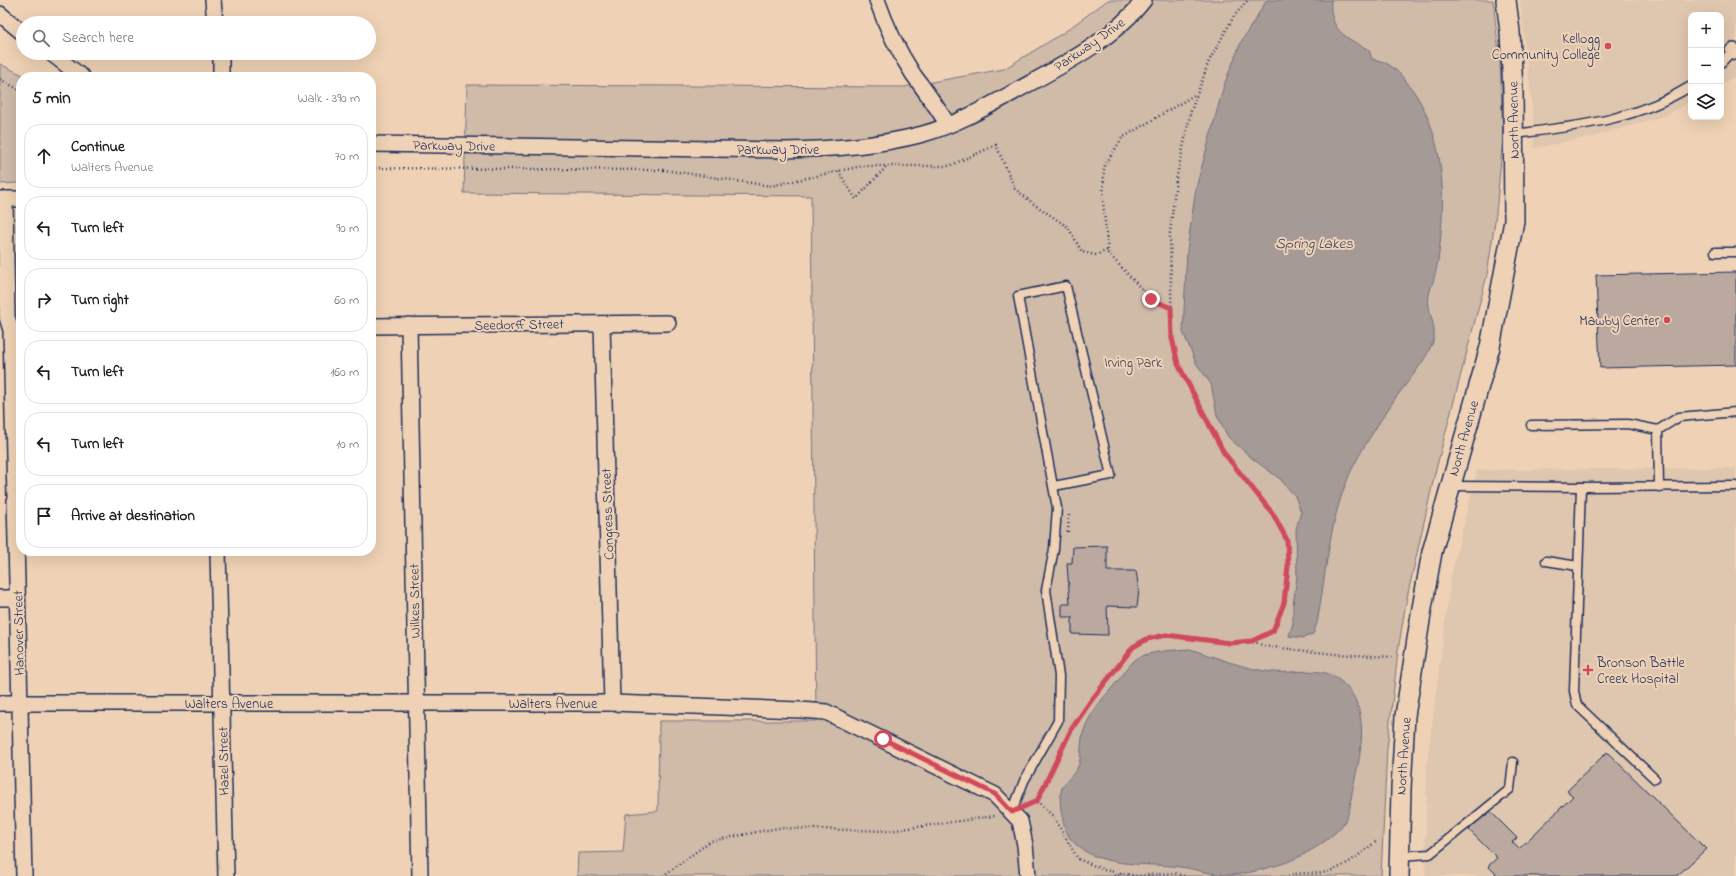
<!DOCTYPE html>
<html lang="en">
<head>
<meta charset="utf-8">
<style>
  body { margin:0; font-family:"Indie Flower",sans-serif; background:#f6f6f6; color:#202124 }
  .controls { position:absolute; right:12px; top:12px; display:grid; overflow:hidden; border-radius:8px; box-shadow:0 4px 16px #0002 }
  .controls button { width:36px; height:36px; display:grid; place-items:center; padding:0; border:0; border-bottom:1px solid #e0e0e0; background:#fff; color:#202124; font:20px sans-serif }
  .stop { position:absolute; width:12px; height:12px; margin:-9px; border:3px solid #d1495b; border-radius:50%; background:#fff }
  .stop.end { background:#d1495b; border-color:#fff; box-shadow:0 1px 4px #0008 }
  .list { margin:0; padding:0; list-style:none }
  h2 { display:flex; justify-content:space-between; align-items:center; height:52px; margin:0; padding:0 16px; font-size:17px }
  h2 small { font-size:13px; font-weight:400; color:#757577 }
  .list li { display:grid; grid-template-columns:26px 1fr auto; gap:12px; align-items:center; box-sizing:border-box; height:64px; margin:0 8px 8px; padding:0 8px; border:1px solid #e0e0e0; border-radius:16px }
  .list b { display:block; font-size:15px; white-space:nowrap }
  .list p { margin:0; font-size:13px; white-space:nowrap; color:#757577 }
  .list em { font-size:13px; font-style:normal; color:#757577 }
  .icon { flex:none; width:22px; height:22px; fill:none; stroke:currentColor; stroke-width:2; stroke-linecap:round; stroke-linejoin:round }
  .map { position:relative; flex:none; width:1736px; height:876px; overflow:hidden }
  .search { position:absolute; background:#fff; box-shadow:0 4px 16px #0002; left:16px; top:16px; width:360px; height:44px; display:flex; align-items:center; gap:10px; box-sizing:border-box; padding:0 14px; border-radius:22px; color:#757577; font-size:15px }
  .panel { position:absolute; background:#fff; box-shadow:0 4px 16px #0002; left:16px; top:72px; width:360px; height:484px; border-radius:16px }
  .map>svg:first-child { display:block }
  .built { fill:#dfc6af }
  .green { fill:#d0baa8; stroke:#767483 }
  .water { fill:#a69a97; stroke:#6e6f80 }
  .building { fill:#bba9a0; stroke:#1b2f5e }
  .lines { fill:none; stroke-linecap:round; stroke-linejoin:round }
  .service-casing { stroke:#1b2f5e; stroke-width:11 }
  .minor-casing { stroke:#1b2f5e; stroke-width:18 }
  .tertiary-casing { stroke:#1b2f5e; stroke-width:22 }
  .path { stroke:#1b2f5e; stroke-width:2.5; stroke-dasharray:1 3; stroke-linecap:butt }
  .service { stroke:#efd2b5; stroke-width:8 }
  .minor { stroke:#efd2b5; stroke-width:15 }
  .tertiary { stroke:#efd2b5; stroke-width:19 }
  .route { stroke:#d1495b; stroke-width:5 }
  .poi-dot { fill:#d1495b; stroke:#efd2b5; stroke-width:1.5 }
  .labels { text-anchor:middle; stroke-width:4; stroke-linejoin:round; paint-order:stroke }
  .poi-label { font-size:14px; fill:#1b2f5e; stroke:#efd2b5; text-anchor:end }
  .street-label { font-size:14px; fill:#1b2f5e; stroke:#efd2b5 }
  .park-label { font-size:14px; fill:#364469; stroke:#efd2b5 }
  .water-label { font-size:15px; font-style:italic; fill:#374469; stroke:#efd2b5 }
</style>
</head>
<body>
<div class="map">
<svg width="1736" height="876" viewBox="0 0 1736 876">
  <rect width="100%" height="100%" fill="#efd2b5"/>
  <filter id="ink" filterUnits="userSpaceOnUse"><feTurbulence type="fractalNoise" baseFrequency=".025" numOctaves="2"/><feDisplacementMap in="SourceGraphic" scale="8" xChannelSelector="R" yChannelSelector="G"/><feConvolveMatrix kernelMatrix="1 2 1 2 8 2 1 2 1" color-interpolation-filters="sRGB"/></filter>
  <g filter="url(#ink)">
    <!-- built -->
    <g class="built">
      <path d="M1520,0H1736V76L1721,84V15H1691V101L1667,115L1596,136L1534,148L1533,116Z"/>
      <path d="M1736,468V876H1425L1427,764L1451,576L1477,470Z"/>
    </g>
    <!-- green -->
    <g class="green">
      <path d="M1108,0H1493L1500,62L1503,137L1496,214L1487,275L1435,473L1406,602L1398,651L1387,749L1381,876H577L578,853L623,852L626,814L658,811L659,721H816L811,196L464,193L467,85L904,87L1004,69L1063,33Z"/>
      <path d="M0,64L27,77H21V183H18L0,184Z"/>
    </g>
    <!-- water -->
    <g class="water">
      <path d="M1267,0H1331C1329,31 1345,37 1369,50L1372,59C1376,60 1382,61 1386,63C1395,68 1403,77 1409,85C1443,129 1446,190 1440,243C1439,254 1438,264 1435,274C1434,281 1430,288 1429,295C1426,312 1439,328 1432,344C1424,363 1409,380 1397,396C1382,418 1366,442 1354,465C1329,515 1327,569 1317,623L1313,634L1303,638L1289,636L1293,623V605L1297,576L1296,529L1301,512L1295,496L1280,479L1253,459L1228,437L1217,415L1211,384L1196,363L1183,332L1187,251L1196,188L1224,85L1241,42Z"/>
      <path d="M1190,649C1215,657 1248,670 1273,672C1290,674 1318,667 1333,676C1373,699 1362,750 1353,787C1351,796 1351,808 1347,817C1339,837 1298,860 1278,865C1263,869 1247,874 1231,875C1213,876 1198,869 1180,867C1145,862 1095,870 1070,838C1063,829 1057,799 1062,788C1067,778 1074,777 1079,764C1082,753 1080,740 1084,730C1091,710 1108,693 1121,677C1125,672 1130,664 1135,660C1146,651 1175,650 1190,649Z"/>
    </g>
    <!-- building -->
    <g class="building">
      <path d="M1736,272V365L1600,368L1596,275Z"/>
      <path d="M1107,546V571H1136L1139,590L1137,607L1107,606L1108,635L1072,634V617H1062V604H1070L1067,563H1072L1073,547Z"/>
      <path d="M1607,752L1706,849L1677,876H1493L1496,874L1488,866L1497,858L1469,830L1489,810L1517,838L1512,842L1519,849L1573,796L1567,791Z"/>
    </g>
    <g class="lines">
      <defs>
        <g id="service">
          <path d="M1721,63L1735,48"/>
          <path d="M1514,134C1578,126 1635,121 1691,86"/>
          <path d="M1715,252H1736"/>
          <path d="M1531,425L1628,424L1658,430"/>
          <path d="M1450,486L1581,487L1736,486"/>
          <path d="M1581,487L1574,691L1577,705L1655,779"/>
          <path d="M1659,487L1658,430L1679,417L1736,412"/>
          <path d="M1546,561L1578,566"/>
          <path d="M1012,812L1024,781L1058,721L1059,676L1046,590L1054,549L1057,508L1018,296L1066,286L1111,475L1054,486"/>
          <path d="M1399,856L1430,854L1510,789L1513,762"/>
        </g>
        <g id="minor">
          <path d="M213,0L215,23"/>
          <path d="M877,0C886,26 898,51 913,74C925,91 937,107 948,125"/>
          <path d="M0,14L23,33"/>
          <path d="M1733,51L1736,52"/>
          <path d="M51,53L82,77"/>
          <path d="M221,53V77"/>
          <path d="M371,144L785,150C832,149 878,146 923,134C955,125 985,108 1014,92C1059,67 1112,41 1144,0"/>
          <path d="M0,199H21"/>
          <path d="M5,199L7,317L11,330L24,876"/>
          <path d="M602,324L612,703"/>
          <path d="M409,325L420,876"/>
          <path d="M371,326L668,323"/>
          <path d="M218,551L226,876"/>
          <path d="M0,598H17"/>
          <path d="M0,703H612L800,710L826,712L995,795L1020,821L1025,845L1028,876"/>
        </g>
        <path id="tertiary" d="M1399,876L1401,789L1405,716L1421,614L1432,552L1490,347L1514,221L1513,90L1510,32L1506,0"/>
      </defs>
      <!-- service casing -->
      <use href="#service" class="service-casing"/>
      <!-- minor casing -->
      <use href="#minor" class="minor-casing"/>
      <!-- tertiary casing -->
      <use href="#tertiary" class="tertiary-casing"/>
      <!-- path -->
      <g class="path">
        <path d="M0,79L21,91"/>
        <path d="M371,168L665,170L771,186L862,166H949L996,145L1015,189L1035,205L1068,227L1082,252L1096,255L1108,250"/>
        <path d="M838,171L856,199L887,166"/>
        <path d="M1171,308L1151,299L1108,253L1103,201L1104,167L1122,138L1196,94"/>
        <path d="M1068,532L1069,515"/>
        <path d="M1253,641L1264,646L1334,654L1392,657"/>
        <path d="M1037,801L1071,730L1090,702L1133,647L1147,639L1166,635L1230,643L1253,641L1273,631L1284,603L1288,567L1287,541L1273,514L1224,453L1178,364L1172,338L1170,233L1176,180L1191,111L1209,61L1234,16L1248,0"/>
        <path d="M1026,806L1037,801L1053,816L1078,859L1104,870L1137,876L1174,873L1184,876"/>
        <path d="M663,876L711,841L778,828L888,831L995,816"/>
        <path d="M1114,876L1122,873"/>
        <path d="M1288,876C1300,871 1310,875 1322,873C1346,868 1358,855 1377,841"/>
      </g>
      <!-- service -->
      <use href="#service" class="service"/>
      <!-- minor -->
      <use href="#minor" class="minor"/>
      <!-- tertiary -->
      <use href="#tertiary" class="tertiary"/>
    </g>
  </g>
  <g class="lines" filter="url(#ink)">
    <!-- route -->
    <path class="route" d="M883,739L995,794L1012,812L1037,801L1071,730L1090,702L1133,647L1147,639L1166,635L1230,643L1252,641L1273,631L1284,603L1288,566L1287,540L1273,514L1224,453L1178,364L1172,338L1171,308L1151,299"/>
  </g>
  <!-- markers -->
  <g class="poi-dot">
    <circle cx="1608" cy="46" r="4"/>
    <circle cx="1667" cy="320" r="4"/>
    <path d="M1586 664h4v4h4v4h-4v4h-4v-4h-4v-4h4z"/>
  </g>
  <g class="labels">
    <!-- poi labels -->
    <g class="poi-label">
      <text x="1600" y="43">Kellogg<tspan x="1600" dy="16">Community College</tspan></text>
      <text x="1659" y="325">Mawby Center</text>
      <text x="1597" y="667" text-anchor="start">Bronson Battle<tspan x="1597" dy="16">Creek Hospital</tspan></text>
    </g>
    <!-- street labels -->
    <g class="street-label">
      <text transform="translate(1089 44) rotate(-35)" y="5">Parkway Drive</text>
      <text transform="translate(1513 120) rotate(-91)" y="5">North Avenue</text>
      <text transform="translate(454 145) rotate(1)" y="5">Parkway Drive</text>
      <text x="778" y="154">Parkway Drive</text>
      <text transform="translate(519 324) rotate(-1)" y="5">Seedorff Street</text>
      <text transform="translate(1463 438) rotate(-74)" y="5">North Avenue</text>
      <text transform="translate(607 514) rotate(-92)" y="5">Congress Street</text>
      <text transform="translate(414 601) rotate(-91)" y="5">Wilkes Street</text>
      <text transform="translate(18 633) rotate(-91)" y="5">Hanover Street</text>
      <text x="229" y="708">Walters Avenue</text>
      <text x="553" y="708">Walters Avenue</text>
      <text transform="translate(1403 756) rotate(-86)" y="5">North Avenue</text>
      <text transform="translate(223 761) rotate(-91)" y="5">Hazel Street</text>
    </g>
    <!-- park labels -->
    <g class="park-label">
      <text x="1133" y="367">Irving Park</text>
    </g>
    <!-- water labels -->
    <g class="water-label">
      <text x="1314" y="248">Spring Lakes</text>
    </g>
  </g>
</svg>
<div class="controls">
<button>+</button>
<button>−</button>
<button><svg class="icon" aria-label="layers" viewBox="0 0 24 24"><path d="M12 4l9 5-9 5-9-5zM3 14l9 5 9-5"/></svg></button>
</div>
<div class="stop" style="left:883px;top:739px"></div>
<div class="stop end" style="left:1151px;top:299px"></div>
<div class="search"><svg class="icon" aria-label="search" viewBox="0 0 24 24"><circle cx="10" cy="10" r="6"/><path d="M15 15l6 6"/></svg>Search here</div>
<section class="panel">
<h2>5 min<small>Walk · 390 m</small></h2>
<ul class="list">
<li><svg class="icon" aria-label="ahead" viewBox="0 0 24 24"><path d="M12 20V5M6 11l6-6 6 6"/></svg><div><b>Continue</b><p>Walters Avenue</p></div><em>70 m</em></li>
<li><svg class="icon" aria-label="left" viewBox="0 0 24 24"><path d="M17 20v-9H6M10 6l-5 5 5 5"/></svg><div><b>Turn left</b></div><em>90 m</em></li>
<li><svg class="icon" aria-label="right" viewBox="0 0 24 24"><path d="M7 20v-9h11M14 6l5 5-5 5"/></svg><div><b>Turn right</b></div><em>60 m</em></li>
<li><svg class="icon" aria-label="left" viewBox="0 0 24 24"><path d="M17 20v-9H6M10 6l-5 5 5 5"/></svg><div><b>Turn left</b></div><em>160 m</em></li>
<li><svg class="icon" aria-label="left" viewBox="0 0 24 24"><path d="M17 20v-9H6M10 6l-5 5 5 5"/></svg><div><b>Turn left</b></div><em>10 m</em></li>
<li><svg class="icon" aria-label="arrive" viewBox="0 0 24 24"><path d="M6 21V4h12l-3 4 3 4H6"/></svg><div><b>Arrive at destination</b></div></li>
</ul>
</section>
</div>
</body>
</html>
